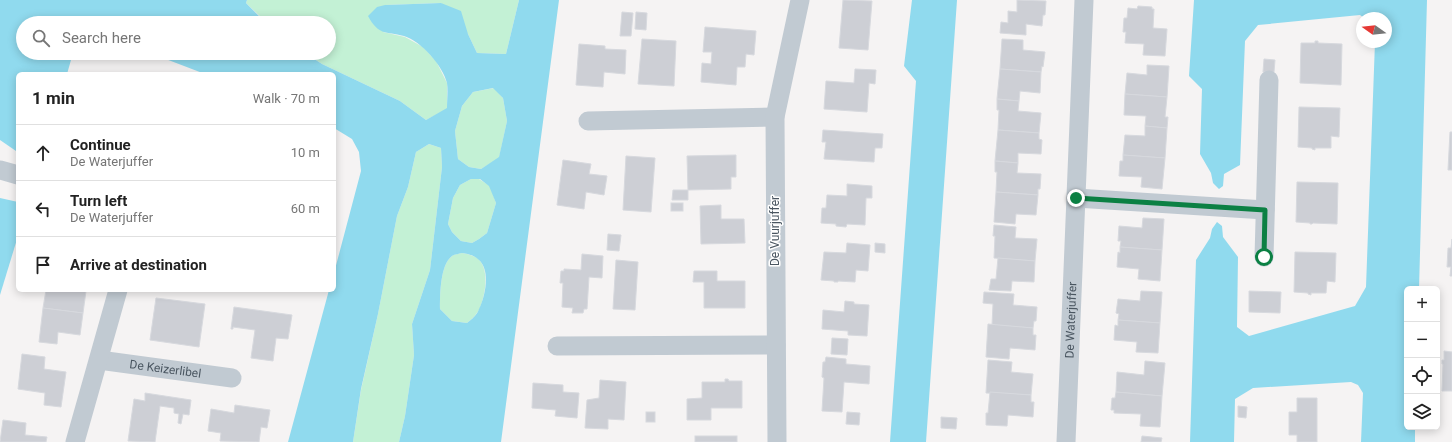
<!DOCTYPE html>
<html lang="en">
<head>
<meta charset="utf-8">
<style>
  body { margin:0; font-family:Roboto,sans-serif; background:#f2f2f2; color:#222 }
  .controls { position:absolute; right:12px; bottom:12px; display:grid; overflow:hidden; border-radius:6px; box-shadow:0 2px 10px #0003 }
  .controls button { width:36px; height:36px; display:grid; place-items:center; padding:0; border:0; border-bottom:1px solid #e0e0e0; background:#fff; color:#222; font:20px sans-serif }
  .compass { position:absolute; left:1356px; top:12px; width:36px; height:36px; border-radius:50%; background:#fff; box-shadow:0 2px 10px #0003; rotate:285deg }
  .stop { position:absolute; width:12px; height:12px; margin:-9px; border:3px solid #0b8043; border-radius:50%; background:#fff }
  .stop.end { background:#0b8043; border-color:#fff; box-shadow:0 1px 4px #0008 }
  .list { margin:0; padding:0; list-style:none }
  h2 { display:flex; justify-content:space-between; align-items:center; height:52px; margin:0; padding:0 16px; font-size:17px }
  h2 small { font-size:13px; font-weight:400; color:#767676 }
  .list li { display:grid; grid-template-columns:26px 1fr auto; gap:12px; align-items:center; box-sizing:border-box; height:56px; padding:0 16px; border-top:1px solid #e0e0e0 }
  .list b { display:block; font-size:15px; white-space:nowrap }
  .list p { margin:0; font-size:13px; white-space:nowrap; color:#767676 }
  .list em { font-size:13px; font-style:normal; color:#767676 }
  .icon { flex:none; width:22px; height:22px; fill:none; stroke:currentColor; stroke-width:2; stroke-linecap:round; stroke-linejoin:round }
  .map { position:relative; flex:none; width:1452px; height:442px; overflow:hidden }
  .search { position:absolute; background:#fff; box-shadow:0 2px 10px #0003; left:16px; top:16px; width:320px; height:44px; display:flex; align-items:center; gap:10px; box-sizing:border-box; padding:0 14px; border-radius:22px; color:#767676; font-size:15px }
  .panel { position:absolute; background:#fff; box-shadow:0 2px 10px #0003; left:16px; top:72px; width:320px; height:220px; border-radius:6px }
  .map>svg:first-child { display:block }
  .green { fill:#c3f1d5 }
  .water { fill:#90daee; fill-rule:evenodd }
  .building { fill:#cdcfd5; stroke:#d7d9de }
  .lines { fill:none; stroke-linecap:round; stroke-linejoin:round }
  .street { stroke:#c1cad2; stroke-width:19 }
  .route { stroke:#0b8043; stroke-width:5 }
  .labels { text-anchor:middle; stroke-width:3; stroke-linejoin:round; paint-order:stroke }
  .street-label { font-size:12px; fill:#4a5661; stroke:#fff }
</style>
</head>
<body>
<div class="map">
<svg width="1452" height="442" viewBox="0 0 1452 442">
  <rect width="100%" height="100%" fill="#f5f3f3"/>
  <!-- green -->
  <g class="green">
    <path d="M247,0H519L506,54L477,53L468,34L441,3L385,5L383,32L405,37L423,47L436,61L447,83V109L426,120L400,101L322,64L305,53H329V23H267L246,3Z"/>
    <path d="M494,88L503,98L507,121L499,158L481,169L469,167L458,159L455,131L462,106L473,92Z"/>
    <path d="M429,144L441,148L442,167L430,270L412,324L414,355L405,416L399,442H353L361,390L378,314L397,216L408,187L416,152Z"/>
    <path d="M471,179H479L490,186L496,203L487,233L479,239L472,243L461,241L452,232L448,224L453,198L460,185Z"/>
    <path d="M462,253C468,254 477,256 481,262C489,274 485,297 479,310C476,315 472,319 467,323L452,321L440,309C440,295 440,265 452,256C454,254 459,254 462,253Z"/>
  </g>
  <!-- water -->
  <g class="water">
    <path d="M0,0H247L246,3L266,23H23V53H73L67,74H18V151H16L0,140Z"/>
    <path d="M519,0H559L501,442H399L405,416L414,355L412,324L430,270L442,167L441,148L429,144L416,152L408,187L397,216L378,314L361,389L353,442H288L329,290H334V273L361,171L359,152L352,139L334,128V74H205L150,53H305L322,64L400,101L426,120L447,108C447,100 448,91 447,83C443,66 421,41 404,36C385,31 379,36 368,16L377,7L385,5L441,3L461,11L468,34L477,53L506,54ZM493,88L503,98L507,121L499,157L481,169L469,167L458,159L455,131L462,106L473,92ZM471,179H480L489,186L496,203L487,233L479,239L472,243L461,241L452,232L448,224L453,198L460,185ZM462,253C468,254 474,255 479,260C491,271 485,297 479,309C477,315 472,319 467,323L452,321L440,309C440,295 440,265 452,256C455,254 459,254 462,253Z"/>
    <path d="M912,0H957L926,442H890L916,81L904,66Z"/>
    <path d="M1194,0H1427L1419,289H1407V427H1415V442H1361L1363,393L1358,385L1351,382L1253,388L1235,399L1234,442H1190L1196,260L1210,238L1212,229L1217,222L1222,226L1223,237L1238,257L1237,327L1249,336L1355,306L1366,287L1375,42H1386V18H1364L1360,15L1258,25L1245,41L1240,165L1224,174L1223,186L1219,189L1213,183L1211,173L1200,154L1202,89L1189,76Z"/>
    <path d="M0,198L18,202V236L0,295Z"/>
  </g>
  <!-- building -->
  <g class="building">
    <path d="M843,0L872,1L868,50L839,48Z"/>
    <path d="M1017,0L1046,1L1045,15H1043L1042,26L1026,24V35L1000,33L1001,22L1008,23V11L1017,12Z"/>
    <path d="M1138,6L1152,7V9H1154L1153,28L1167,29L1165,56L1143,55L1144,44L1125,43L1126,32H1123L1124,18H1127L1128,8L1137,9Z"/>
    <path d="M622,12L633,13L631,36H620Z"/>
    <path d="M636,12L647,13L646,30L635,29Z"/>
    <path d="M705,27L756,31L754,55L746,54L745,67H737L736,85L701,82L702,63L711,64L712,52H703Z"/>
    <path d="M642,39L676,41L674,86L638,84Z"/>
    <path d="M1002,39L1023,40V50L1045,52L1043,67L1042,66L1041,72L1000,69Z"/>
    <path d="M1315,41H1318V43L1342,44L1341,85L1300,83L1301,43H1315Z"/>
    <path d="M579,44L605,46V49L626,50L625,74L604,72L603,87L576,85Z"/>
    <path d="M1264,59L1275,60L1274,72H1263Z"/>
    <path d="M1147,65L1169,66L1167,97L1125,94L1127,73L1147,75Z"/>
    <path d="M855,69L876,70L875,84L869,83L867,112L824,109L826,81L854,83Z"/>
    <path d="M1000,69L1041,72L1040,93L1020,91L1019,101L997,99Z"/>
    <path d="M1125,94L1167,97L1165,117H1168L1167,128L1145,126L1146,116L1124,115Z"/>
    <path d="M997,99L1019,101L1018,111L1041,113L1039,133L998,130L999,110H997Z"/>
    <path d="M1299,107L1340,108L1339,137L1331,136V148H1315V150L1312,149V148L1298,147Z"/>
    <path d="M1145,126L1167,128L1165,158L1123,155L1125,135L1145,136Z"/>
    <path d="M823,130L883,134L882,148H875L874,162L824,159L826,142H822Z"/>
    <path d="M998,130L1039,133V139L1042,140L1041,154L1018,153V163L995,161Z"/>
    <path d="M1450,132H1452V170H1448Z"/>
    <path d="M736,155V177H731V189L688,190L687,156Z"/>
    <path d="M1123,155L1165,158L1162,189L1141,187L1142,177L1119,176L1120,161H1123Z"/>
    <path d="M626,156L655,158L651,212L623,210Z"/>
    <path d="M563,160L591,164L589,174L607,176L604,195L586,192L584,209L557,205Z"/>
    <path d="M995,161L1018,163L1017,173L1041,174L1040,189H1038V195L996,192L997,172H995Z"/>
    <path d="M1297,182L1338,183L1337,224L1313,223L1312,224H1310V223L1296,222Z"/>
    <path d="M847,184L872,186V198H866L865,225L847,224L846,227L836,226V224L821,223L822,208H826L827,195L847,196Z"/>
    <path d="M673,190H688V200H672Z"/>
    <path d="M996,192L1038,195L1036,215L1016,214L1015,224L994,222Z"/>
    <rect x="671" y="203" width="12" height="8"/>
    <path d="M721,205V219H744L745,243L701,244L700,206Z"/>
    <path d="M1143,218L1164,219L1162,250L1120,247L1121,241H1118L1119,226L1142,228Z"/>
    <path d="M994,225L1016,227L1015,238L1037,239L1035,261L994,258L995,236H993Z"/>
    <path d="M608,234L621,235L619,251L607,250Z"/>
    <path d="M1452,239V276H1450L1451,267H1447L1448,248H1451Z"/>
    <path d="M847,243L870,245L868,271L856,270L855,282L838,281V282H834V281L821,280L824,252L846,253Z"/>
    <path d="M875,243L885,244V253L875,252Z"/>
    <path d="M1120,247L1162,250L1160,281L1138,279L1139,269L1117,267L1118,252L1120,253Z"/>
    <path d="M1295,252L1336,253L1335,282L1327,281L1326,293H1311V295L1308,294V293L1294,292Z"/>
    <path d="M582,254L603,256L602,278L589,277L587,309H584L583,313H572L573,308L562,307L563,283H560L561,271H564V269L581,270Z"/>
    <path d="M998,258L1035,261L1034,282L1012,281L1011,291L989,290L991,279H996Z"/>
    <path d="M616,260L638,262L635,310L613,309Z"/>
    <path d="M694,271H717V281H745V308H704V282H693Z"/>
    <path d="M46,290L86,291L83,313L43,308Z"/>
    <path d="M1141,291L1162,292L1160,323L1118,320L1119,314L1116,313L1118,299L1140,301Z"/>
    <path d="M1249,291L1281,292L1280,313L1249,312Z"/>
    <path d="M984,292L1014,294L1013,305L1037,307L1036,321H1034L1033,328L992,325L993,304L983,303Z"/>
    <path d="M156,298L205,304L199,347L150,340Z"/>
    <path d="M845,301L854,302V304L869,305L867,336L848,335V331L822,329L823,310L844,312Z"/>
    <path d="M234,307L292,315L288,339L276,338L273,361L251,358L255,330L233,327V329H231Z"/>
    <path d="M43,308L83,313L80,335L58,332L57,344L39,342Z"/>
    <path d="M1118,320L1160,323L1158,353L1136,352L1137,342L1114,340L1115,325L1118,326Z"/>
    <path d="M988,324L1033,328V335H1036L1035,350L1010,348L1009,359L986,357Z"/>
    <path d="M832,338L848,339L847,355L831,354Z"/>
    <path d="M1444,351L1452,352V391H1442L1443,364H1442V360H1444Z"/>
    <path d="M22,354L45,357L44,369L66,372L61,407L44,405L45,393L18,389Z"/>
    <path d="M826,357L846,359V364L870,366L869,384L844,382L842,412L822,411L824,378L822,377L823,362H825Z"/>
    <path d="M988,360L1012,362L1011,372L1033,374L1031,395L986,393Z"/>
    <path d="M1145,361L1165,363L1162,396L1116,392L1117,372L1144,375Z"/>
    <path d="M725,379H728L729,381H742V408H711V420H687V399L702,398V382H725Z"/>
    <path d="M600,380L626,382L624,420L608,419V429L585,428L587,400L599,398Z"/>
    <path d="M533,383L563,385V392L579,393L577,418L555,416L556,410L532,408Z"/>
    <path d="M990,392L1031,395V402H1034L1033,417L1008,415L1007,426L986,425V413H988Z"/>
    <path d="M1116,392L1162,396L1160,427L1140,426L1141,414L1114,413V410H1111L1112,398H1115Z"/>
    <path d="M145,393L191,400L189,415L183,414L181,424L178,423L179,414L174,413V408L160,406L155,442L128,441L134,399L145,401Z"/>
    <path d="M1297,398H1317V442H1297V435H1289V412H1297Z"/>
    <path d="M235,405L270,410L267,428L261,427L259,442L220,441L221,433L208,431L211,409L234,413Z"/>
    <path d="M1238,406L1247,407L1246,418L1238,417Z"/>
    <rect x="646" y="412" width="9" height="10"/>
    <path d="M847,412L860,413L859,425L846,424Z"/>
    <path d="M941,417L957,418L956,429L941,428Z"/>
    <path d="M3,420L26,423L25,435L47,437L46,442H0Z"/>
    <rect x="695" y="436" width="42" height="6"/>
    <path d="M1142,436L1162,438L1161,442H1141Z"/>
  </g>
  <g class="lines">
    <!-- street -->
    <g class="street">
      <path d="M588,121L775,117"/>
      <path d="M0,170L18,175"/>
      <path d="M1076,198L1265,210"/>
      <path d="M1264,257L1269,80"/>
      <path d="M557,346L776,345"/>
      <path id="s1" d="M99,360L232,378"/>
      <path d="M75,442L118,290"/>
      <path d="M777,442L775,117L800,0"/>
      <path id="s2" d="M1066,442L1084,0"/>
    </g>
  </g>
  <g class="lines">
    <!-- route -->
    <path class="route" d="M1076,198L1265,210L1264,257"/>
  </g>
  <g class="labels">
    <!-- street labels -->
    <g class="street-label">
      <text transform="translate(775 231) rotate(-90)" y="4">De Vuurjuffer</text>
      <text dy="4" stroke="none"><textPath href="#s2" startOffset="122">De Waterjuffer</textPath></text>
      <text dy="4" stroke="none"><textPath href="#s1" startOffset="67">De Keizerlibel</textPath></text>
    </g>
  </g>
</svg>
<div class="controls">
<button>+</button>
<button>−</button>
<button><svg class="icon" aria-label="locate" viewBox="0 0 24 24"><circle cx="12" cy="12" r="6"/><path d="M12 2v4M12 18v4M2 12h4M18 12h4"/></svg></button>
<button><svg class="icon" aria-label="layers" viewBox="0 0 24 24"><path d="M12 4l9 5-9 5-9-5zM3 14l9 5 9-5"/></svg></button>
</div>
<svg class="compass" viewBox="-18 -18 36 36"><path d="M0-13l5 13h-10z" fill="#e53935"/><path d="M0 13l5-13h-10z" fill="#767676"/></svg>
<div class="stop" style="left:1264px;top:257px"></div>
<div class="stop end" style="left:1076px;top:198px"></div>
<div class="search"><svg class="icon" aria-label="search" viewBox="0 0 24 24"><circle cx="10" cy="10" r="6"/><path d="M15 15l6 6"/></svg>Search here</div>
<section class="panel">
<h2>1 min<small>Walk · 70 m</small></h2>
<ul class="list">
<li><svg class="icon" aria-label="ahead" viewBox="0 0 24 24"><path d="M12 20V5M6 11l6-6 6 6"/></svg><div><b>Continue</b><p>De Waterjuffer</p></div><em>10 m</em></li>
<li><svg class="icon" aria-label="left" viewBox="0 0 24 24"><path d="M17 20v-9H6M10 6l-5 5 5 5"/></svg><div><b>Turn left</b><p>De Waterjuffer</p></div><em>60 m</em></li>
<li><svg class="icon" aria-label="arrive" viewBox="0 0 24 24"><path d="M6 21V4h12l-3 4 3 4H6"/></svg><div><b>Arrive at destination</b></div></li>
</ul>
</section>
</div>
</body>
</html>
